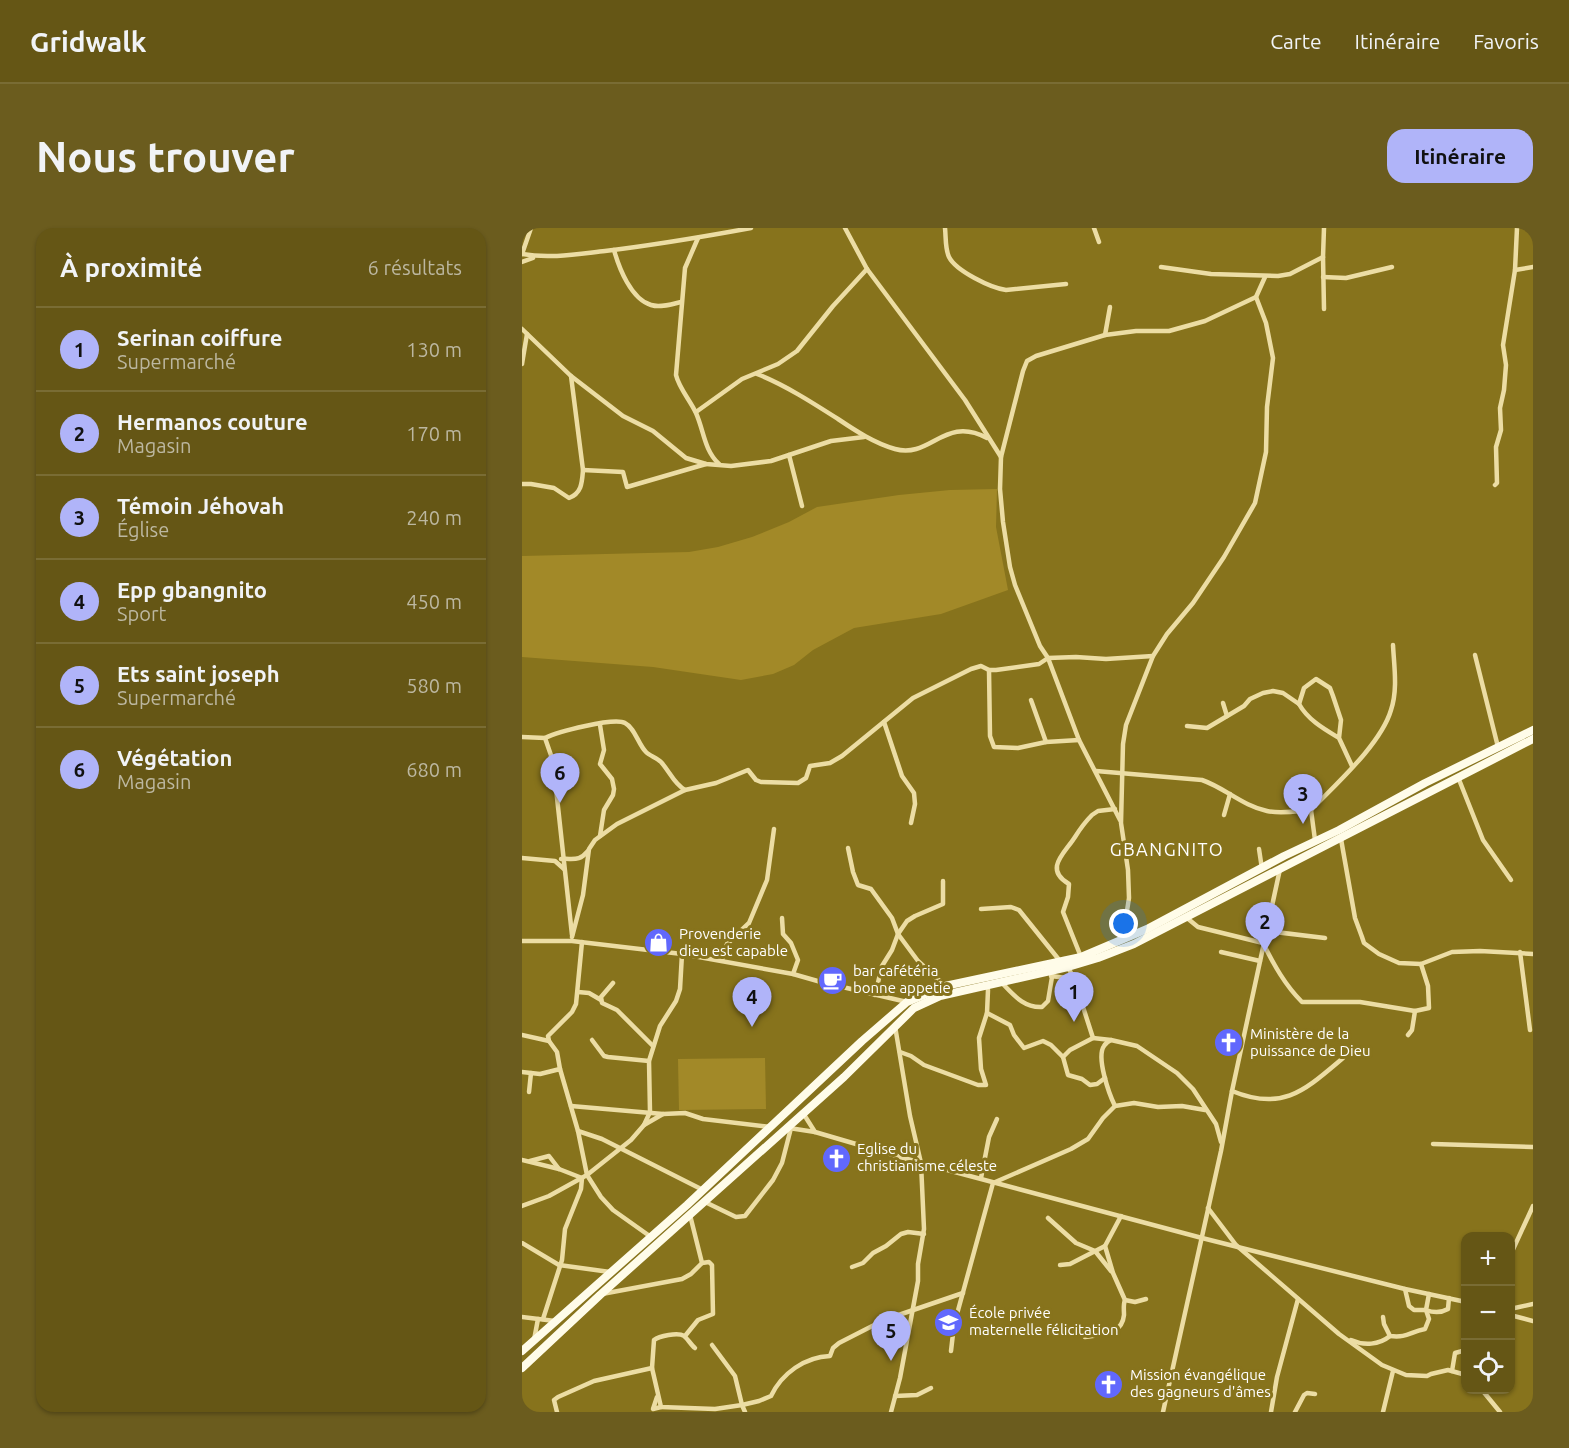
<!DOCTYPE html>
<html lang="fr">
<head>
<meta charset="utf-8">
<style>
  body { margin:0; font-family:Ubuntu,sans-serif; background:#6b5c1e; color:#f1f3f6 }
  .controls { position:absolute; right:18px; bottom:18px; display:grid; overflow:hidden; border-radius:12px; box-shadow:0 2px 4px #0004 }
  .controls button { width:54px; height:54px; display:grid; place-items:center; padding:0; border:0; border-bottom:2px solid #796c34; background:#655615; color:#f1f3f6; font:30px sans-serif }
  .you { position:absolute; left:602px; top:696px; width:21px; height:21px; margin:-15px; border:4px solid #fff; border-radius:50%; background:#1a73e8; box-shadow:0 0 0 9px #1a73e833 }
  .badge { display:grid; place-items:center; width:39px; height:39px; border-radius:50%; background:#b0b4f9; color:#111; font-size:20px; font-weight:700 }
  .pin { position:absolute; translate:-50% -50px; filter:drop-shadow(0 2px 3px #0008) }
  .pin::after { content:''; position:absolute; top:32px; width:21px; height:18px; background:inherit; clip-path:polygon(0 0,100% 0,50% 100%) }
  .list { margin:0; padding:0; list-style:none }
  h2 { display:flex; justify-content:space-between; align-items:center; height:78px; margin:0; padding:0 24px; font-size:26px }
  h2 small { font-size:20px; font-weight:400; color:#bcb7a0 }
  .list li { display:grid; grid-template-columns:39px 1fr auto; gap:18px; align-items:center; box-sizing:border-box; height:84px; padding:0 24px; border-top:2px solid #796c34 }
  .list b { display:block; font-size:22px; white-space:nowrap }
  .list p { margin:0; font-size:20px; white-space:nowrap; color:#bcb7a0 }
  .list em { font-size:20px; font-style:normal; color:#bcb7a0 }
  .icon { flex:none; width:33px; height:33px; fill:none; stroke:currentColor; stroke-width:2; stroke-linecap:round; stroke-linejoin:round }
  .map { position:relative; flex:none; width:1011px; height:1184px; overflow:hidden; border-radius:18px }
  header { display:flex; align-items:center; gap:36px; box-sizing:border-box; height:84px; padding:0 30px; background:#655615; border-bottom:2px solid #796c34 }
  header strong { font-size:28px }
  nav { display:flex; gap:33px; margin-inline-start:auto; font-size:21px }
  .intro { display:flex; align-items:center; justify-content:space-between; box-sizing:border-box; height:144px; padding:0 36px }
  h1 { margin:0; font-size:42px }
  .button { padding:15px 27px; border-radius:18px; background:#b0b4f9; color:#111; font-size:21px; font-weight:700 }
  main { display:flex; gap:36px; padding:0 36px }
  aside { flex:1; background:#655615; border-radius:18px; box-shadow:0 2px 4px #0004 }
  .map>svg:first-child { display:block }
  .green { fill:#a28928 }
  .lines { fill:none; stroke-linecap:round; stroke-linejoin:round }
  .street { stroke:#ecdda4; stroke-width:4.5 }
  .primary { stroke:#fffce9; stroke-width:8 }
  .labels { text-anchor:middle; stroke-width:6; stroke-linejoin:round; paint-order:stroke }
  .poi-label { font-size:15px; fill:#fff; stroke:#87731c; text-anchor:start }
  .quarter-label { font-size:18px; letter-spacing:1.5px; fill:#fff; stroke:#87731c }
</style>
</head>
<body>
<header>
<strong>Gridwalk</strong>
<nav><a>Carte</a><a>Itinéraire</a><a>Favoris</a></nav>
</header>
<div class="intro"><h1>Nous trouver</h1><a class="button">Itinéraire</a></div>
<main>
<aside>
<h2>À proximité<small>6 résultats</small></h2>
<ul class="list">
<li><span class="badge">1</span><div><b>Serinan coiffure</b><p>Supermarché</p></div><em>130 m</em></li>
<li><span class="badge">2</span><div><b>Hermanos couture</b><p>Magasin</p></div><em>170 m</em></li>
<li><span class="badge">3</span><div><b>Témoin Jéhovah</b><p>Église</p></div><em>240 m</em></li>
<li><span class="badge">4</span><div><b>Epp gbangnito</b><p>Sport</p></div><em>450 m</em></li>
<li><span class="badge">5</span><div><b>Ets saint joseph</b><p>Supermarché</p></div><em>580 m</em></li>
<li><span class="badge">6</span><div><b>Végétation</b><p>Magasin</p></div><em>680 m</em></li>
</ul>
</aside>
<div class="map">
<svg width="1011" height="1184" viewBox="0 0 1011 1184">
  <rect width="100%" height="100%" fill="#87731c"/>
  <!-- green -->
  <g class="green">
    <path d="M475,261L474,299L486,362L419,386L332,400L291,422L272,437L251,446L219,452L131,439L0,429V328L167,324L196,319L230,309L267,294L295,279L377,267L428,262Z"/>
    <path d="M243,830L244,881L157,882L156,831Z"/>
  </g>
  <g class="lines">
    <!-- street -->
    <g class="street">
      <path d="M323,0L345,41L443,172L479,229L478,261L481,294L488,339L493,357L518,418L526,430L557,512L598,592"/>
      <path d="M423,0C424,9 423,21 427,29C434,43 469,60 484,62L544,56"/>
      <path d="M572,0L577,14"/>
      <path d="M176,10L163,40L154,147C157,160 168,172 174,185C182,203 182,222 197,236"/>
      <path d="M92,22C97,40 109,71 129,77C139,80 150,76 159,74"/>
      <path d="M0,26C27,31 56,26 83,23C132,17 180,9 229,0"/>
      <path d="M0,26L9,0"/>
      <path d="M0,34L11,30"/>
      <path d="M639,39L689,46L756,48L768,46L801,29"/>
      <path d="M993,42L1011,39"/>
      <path d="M801,49L824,50L870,39"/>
      <path d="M802,81L801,29L802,0"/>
      <path d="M0,101L49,148L61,242C60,254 60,265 47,270L32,260L9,256H0"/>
      <path d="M583,107L588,79"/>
      <path d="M0,136L5,106"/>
      <path d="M235,146C263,157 291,175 316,191C334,203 352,215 373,221C409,231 422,187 465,210"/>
      <path d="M49,148L101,188L131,203L164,230L184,236L209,238L249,233L267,227L280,278"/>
      <path d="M174,184L220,151L256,136L275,123L311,78L345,41"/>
      <path d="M267,227L309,213L342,209"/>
      <path d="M479,229L501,143L505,133L514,128L583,107L614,103H647L683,93L734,69L743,49"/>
      <path d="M61,242L101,244L105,259L184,236"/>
      <path d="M973,257L975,255L974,219L979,202L978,180L982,162L984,137L981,117L993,42L995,0"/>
      <path d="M953,427L976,519"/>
      <path d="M467,442L468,508L472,519L496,520L524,514L557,512"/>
      <path d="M509,472L524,514"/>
      <path d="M701,475L705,488"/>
      <path d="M362,494L380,548L392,565L393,576L389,595"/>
      <path d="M78,497L82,522L78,536L90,551L92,561L91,567L82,582L78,608"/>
      <path d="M665,498L685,500L722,478L728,471L741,465L751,463L761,465L777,476"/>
      <path d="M0,509L23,510L31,533L50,707"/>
      <path d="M23,510C35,504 92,489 103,495C113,500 116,516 124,524C128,528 135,530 139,534C148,544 152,556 163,562"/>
      <path d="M817,510C802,501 786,492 777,476L782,460L794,451L808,460L811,468L819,492L817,510L830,538"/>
      <path d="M574,543L680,552C703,560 721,578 745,583C760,586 775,583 789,582C814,556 859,516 869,482C876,461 872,438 871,417"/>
      <path d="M936,549L961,612L989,652"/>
      <path d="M789,582L793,612"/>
      <path d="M702,587L708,566"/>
      <path d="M819,611L833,690L840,709L842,715L857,726L877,735L899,736L930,724L958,723L1011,726"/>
      <path d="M326,620L331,644L336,657L349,661L370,690L376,706L396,733L423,758"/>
      <path d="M737,621L740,641"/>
      <path d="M0,630L33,633L42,641"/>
      <path d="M39,631C51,630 57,634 66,623"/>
      <path d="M459,681L489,679L497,682L538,733"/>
      <path d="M260,690L261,706L269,715L276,732L271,746"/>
      <path d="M665,690L676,699L741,715C752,737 763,757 780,774H838L893,783"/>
      <path d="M745,703L803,710"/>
      <path d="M50,709L61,667L67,621L73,612L95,596L163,562L194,555L226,542L234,552L239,554L276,555L284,550L288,538L308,535L320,528L391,470L449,441L459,438L467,442H474L517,436L526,430L554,429L584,431L631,428"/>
      <path d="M0,713H50L160,726L271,746L299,754L385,774"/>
      <path d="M597,713L602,702L607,670L606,642L599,595L601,516L604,497L631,428L645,406L671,375L702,329L733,275L744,224L745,179L751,130L744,95L734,69"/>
      <path d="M699,724L738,733"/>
      <path d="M998,724L1008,802"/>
      <path d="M559,729L541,684L546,669L547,656C521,641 543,625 553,609C558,601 563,594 570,587L576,583L593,581"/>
      <path d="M200,732L205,716L227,695L245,652L252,601"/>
      <path d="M546,739L552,751L571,810L548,822L541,829L546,847L560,851L568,857L575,856L583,850"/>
      <path d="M529,748L552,751"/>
      <path d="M479,754C491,766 501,780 520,779L526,773L530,749"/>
      <path d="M91,755L79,769L80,775L95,782L131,818"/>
      <path d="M56,764L67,765L79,772"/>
      <path d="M353,767L360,738L370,722L376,706L385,693L393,688L421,676V653"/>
      <path d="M465,785L488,797L492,807L502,820L521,813L529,817L541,829"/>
      <path d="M0,807L27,813"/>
      <path d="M886,807L890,802L893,783L907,780L906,758L899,736"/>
      <path d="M571,810L589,812L615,818L655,845L671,861L694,896L699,914"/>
      <path d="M70,812L82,828L86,829L127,833"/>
      <path d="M589,812C587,813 583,816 582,818C574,829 587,866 593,878"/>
      <path d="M378,824L389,828L402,837L456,857H464L459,841L457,810L465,785L466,762L464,757"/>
      <path d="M38,841L35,824L27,813L26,808L50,784L54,776L60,714"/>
      <path d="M0,844L9,845"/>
      <path d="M710,863C761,884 783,862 821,830"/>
      <path d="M7,864L9,845L18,846L38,841L56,903L65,947L79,969L91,982L129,1009"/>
      <path d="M49,878L141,886L163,885L181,891L249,899"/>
      <path d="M281,885L293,904"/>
      <path d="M122,897L128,884L127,833L138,798L154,773L158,761L160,726"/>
      <path d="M267,900L293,904L399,935L680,1010L883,1061L944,1074"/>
      <path d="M56,903L80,911L181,962"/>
      <path d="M911,916L1011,919"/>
      <path d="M0,932L37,941L60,950L59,961L43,1001L40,1032L21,1091"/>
      <path d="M8,933L27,928L37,941"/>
      <path d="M459,950L467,909L475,891"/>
      <path d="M183,974L214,989L223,988L251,952L260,935L269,900"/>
      <path d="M0,978L27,968L65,947L109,912L122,897L141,886"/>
      <path d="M686,980L714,1017L817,1106L860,1137L884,1147L905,1148L909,1146L926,1142L944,1147"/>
      <path d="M599,988L583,1018L591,1045L603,1072L613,1074L624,1071"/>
      <path d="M526,990L554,1015L573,1023L589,1043"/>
      <path d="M0,1015L37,1037L88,1044"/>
      <path d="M988,1028L1011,978"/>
      <path d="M538,1037L548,1036L583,1018"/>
      <path d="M330,1039L341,1035L351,1025L364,1018L379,1006L386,1004L402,1006"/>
      <path d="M80,1066L160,1051L169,1046L180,1035L168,987"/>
      <path d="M907,1066L904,1082C912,1085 919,1085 926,1081L927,1070"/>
      <path d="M988,1081L1011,1076"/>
      <path d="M988,1087L1011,1093"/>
      <path d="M0,1089L33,1093"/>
      <path d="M861,1089L862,1096L868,1108C886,1110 887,1104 903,1101L907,1091L904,1082H892L887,1078L883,1061"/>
      <path d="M163,1108L176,1092L191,1086L190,1037L187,1034L180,1035"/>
      <path d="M563,1109C579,1106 600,1108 602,1087C602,1081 601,1077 603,1072"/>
      <path d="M12,1112L16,1091"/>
      <path d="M829,1112C842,1118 857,1117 868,1108"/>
      <path d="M173,1120C169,1117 166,1111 162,1108C156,1104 137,1108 132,1112L130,1140L139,1179L193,1181L220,1177L213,1148L190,1117"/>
      <path d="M429,1123L432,1097L471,955L549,921L566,911L581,890L593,878L612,875L636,879L660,878L683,882"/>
      <path d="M930,1143L933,1125L944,1122"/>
      <path d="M960,1162L978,1184"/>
      <path d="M373,1168L395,1167L409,1160"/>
      <path d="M135,1169L131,1181L139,1179"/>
      <path d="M35,1184L32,1172L36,1169L72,1153L130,1140"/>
      <path d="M223,1184L220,1177L237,1173L249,1168C260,1145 283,1129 308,1128L311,1120L317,1115L362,1092L441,1065"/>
      <path d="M369,1184L378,1150L396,1053V1036L402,1001L399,935L388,888L373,798"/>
      <path d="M641,1184L699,923L710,863L758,641"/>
      <path d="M749,1184L755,1149L776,1071"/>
      <path d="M773,1184L782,1167L785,1165L793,1166"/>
      <path d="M861,1184L871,1143"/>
    </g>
    <!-- primary -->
    <g class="primary">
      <path d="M0,1123L165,977L340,813L385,774L423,758L559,729L625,701L762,628L817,602L903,555L1011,502"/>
      <path d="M0,1140L78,1067L322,849L392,780L418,768L546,739L576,730L612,716L1011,511"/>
    </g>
  </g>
  <!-- icons -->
  <defs>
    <symbol id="shop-disc" viewBox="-11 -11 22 22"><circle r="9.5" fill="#6168fd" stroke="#87731c"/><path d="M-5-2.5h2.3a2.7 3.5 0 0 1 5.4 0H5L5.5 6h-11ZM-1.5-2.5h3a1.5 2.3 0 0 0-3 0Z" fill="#fff"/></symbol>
    <symbol id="cafe-disc" viewBox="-11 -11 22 22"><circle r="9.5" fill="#6168fd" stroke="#87731c"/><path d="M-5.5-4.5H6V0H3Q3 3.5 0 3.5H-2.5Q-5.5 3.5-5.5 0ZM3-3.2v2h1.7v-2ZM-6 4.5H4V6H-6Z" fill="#fff"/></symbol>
    <symbol id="church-disc" viewBox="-11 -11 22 22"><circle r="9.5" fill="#6168fd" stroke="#87731c"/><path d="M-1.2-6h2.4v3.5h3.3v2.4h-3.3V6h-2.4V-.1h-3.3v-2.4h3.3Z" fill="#fff"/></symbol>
    <symbol id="school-disc" viewBox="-11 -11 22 22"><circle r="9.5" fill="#6168fd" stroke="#87731c"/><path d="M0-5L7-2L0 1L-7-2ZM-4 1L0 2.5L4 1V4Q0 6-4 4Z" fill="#fff"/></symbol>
  </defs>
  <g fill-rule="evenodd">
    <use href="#shop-disc" x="120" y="698" width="33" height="33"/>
    <use href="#cafe-disc" x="294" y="736" width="33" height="33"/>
    <use href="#church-disc" x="690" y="798" width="33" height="33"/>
    <use href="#church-disc" x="298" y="914" width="33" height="33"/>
    <use href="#school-disc" x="410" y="1078" width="33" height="33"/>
    <use href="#church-disc" x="570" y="1140" width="33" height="33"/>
  </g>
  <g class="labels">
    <!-- poi labels -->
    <g class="poi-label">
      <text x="157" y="711">Provenderie<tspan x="157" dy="17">dieu est capable</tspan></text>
      <text x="331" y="748">bar cafétéria<tspan x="331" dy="17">bonne appetie</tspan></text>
      <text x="728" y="811">Ministère de la<tspan x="728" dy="17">puissance de Dieu</tspan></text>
      <text x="335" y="926">Eglise du<tspan x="335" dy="17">christianisme céleste</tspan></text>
      <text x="447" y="1090">École privée<tspan x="447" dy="17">maternelle félicitation</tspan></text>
      <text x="608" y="1152">Mission évangélique<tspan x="608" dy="17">des gagneurs d'âmes</tspan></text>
    </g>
    <!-- quarter labels -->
    <g class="quarter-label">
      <text x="645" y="628">GBANGNITO</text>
    </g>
  </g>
</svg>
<div class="controls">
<button>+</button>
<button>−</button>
<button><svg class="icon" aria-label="locate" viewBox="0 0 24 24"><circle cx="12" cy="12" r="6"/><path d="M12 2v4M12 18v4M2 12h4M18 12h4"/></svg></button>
</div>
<div class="you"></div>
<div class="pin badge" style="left:552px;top:794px">1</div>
<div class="pin badge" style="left:743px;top:724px">2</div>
<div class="pin badge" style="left:781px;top:596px">3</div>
<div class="pin badge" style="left:230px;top:799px">4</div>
<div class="pin badge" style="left:369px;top:1133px">5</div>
<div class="pin badge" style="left:38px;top:575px">6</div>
</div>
</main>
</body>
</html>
